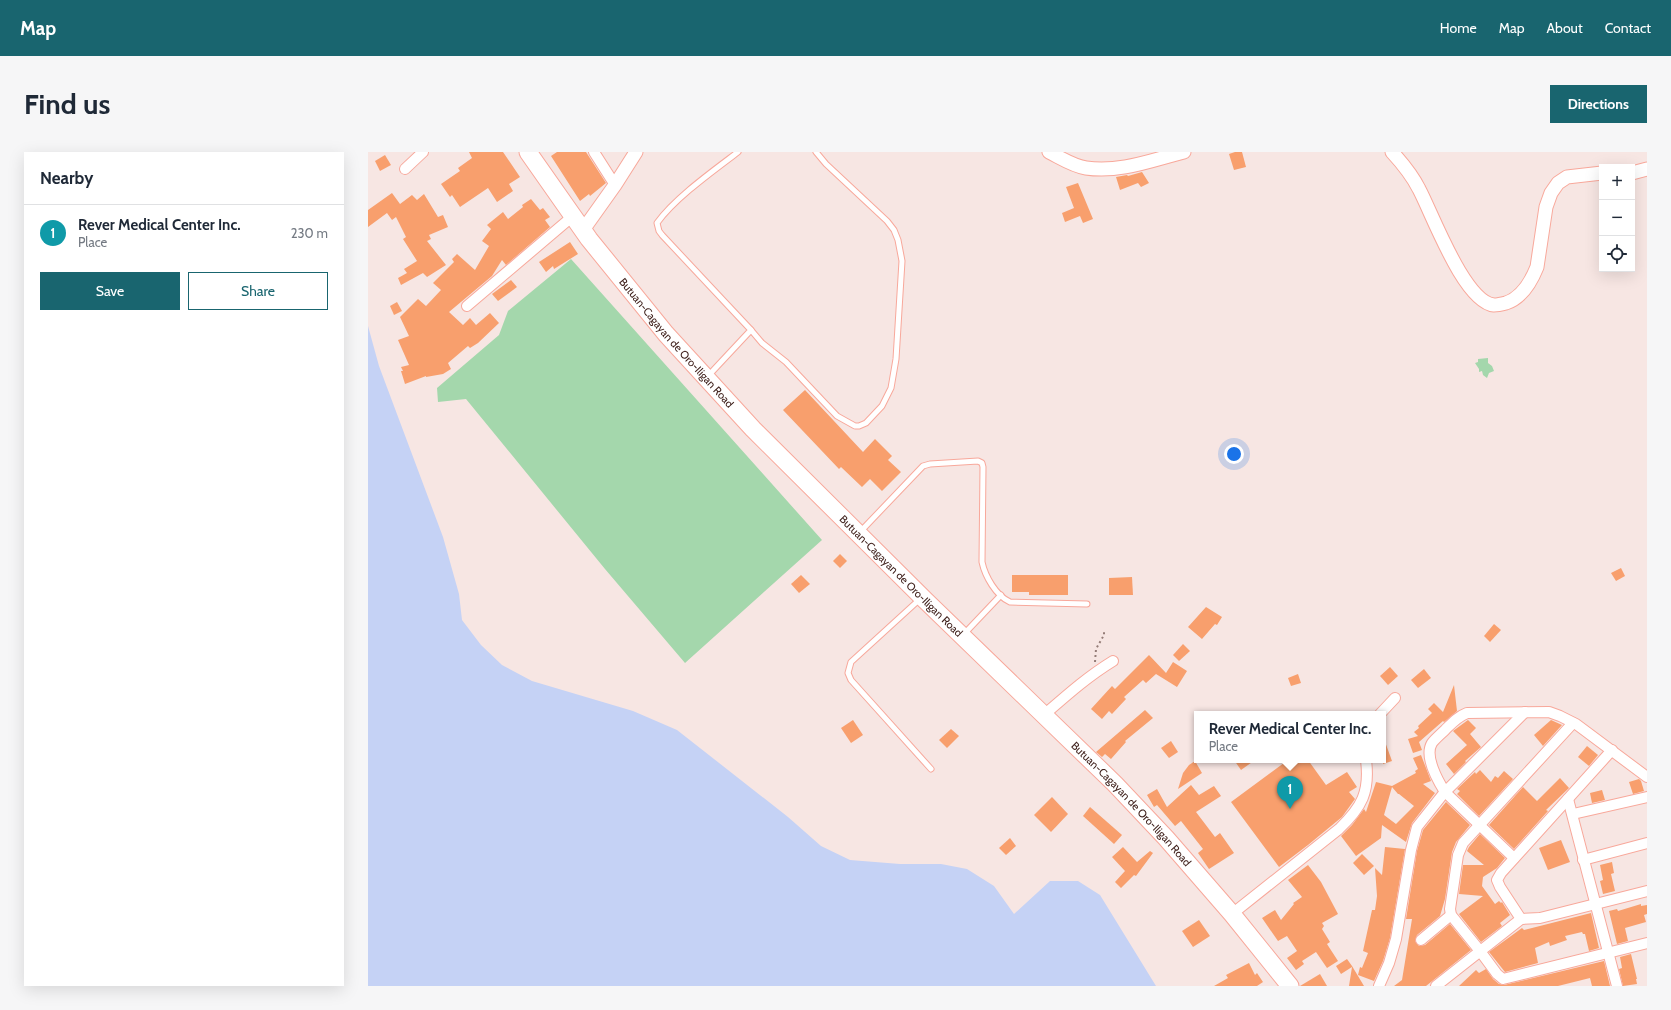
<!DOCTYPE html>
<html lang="en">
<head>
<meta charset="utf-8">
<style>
  body { margin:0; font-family:Cabin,sans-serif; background:#f6f6f7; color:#1f2937 }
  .controls { position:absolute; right:12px; top:12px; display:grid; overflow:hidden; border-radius:0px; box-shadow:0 4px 16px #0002 }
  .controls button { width:36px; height:36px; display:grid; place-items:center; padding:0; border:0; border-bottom:1px solid #e0e1e3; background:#fff; color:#1f2937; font:20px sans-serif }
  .you { position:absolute; left:866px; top:302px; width:14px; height:14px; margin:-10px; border:3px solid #fff; border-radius:50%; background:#1a73e8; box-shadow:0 0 0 6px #1a73e833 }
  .badge { display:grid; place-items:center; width:26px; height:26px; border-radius:50%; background:#19656f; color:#fff; font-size:13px; font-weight:700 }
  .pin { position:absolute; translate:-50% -33px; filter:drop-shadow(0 1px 2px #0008) }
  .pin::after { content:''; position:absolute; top:21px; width:14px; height:12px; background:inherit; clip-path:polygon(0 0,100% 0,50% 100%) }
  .popup { position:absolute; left:826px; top:559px; width:192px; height:52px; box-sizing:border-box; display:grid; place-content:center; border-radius:0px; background:#fff; filter:drop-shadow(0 1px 3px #0005); font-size:13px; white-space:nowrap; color:#747a83 }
  .popup b { font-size:15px; color:#1f2937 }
  .popup::after { content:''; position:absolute; left:50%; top:100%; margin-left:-8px; border:8px solid transparent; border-top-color:#fff }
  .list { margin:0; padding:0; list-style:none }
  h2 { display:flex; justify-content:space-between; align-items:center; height:52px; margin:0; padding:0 16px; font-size:17px }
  h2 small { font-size:13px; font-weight:400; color:#747a83 }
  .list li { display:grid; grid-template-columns:26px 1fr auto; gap:12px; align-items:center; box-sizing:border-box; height:56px; padding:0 16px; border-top:1px solid #e0e1e3 }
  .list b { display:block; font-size:15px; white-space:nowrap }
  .list p { margin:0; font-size:13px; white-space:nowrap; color:#747a83 }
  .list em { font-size:13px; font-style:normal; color:#747a83 }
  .actions { display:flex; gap:8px; padding:12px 16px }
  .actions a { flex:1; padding:9px 0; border:1px solid #19656f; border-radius:0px; text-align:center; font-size:14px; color:#19656f }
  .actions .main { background:#19656f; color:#fff }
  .icon { flex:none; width:22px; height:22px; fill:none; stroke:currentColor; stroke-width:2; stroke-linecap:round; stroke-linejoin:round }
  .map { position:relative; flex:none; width:1279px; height:834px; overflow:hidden; border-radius:0px }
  header { display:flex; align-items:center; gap:24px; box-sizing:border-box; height:56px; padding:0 20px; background:#19656f; color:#fff }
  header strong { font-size:19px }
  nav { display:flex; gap:22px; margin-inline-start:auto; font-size:14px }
  .intro { display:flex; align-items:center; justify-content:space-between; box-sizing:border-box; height:96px; padding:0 24px }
  h1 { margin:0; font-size:28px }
  .button { padding:10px 18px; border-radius:0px; background:#19656f; color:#fff; font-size:14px; font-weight:700 }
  main { display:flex; gap:24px; padding:0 24px }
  aside { flex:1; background:#fff; border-radius:0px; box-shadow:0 4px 16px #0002 }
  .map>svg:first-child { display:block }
  .green { fill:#a4d7ac }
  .water { fill:#c5d2f5 }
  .building { fill:#f89f6d; fill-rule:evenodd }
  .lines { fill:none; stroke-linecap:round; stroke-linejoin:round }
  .service-casing { stroke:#f8a89b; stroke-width:7 }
  .minor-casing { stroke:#f8a89b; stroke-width:12 }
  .tertiary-casing { stroke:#f8a89b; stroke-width:15 }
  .trunk-casing { stroke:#f8a89b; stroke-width:19 }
  .path { stroke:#947c77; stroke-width:2; stroke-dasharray:2 3; stroke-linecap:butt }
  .service { stroke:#fff; stroke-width:5 }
  .minor { stroke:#fff; stroke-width:10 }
  .tertiary { stroke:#fff; stroke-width:13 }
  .trunk { stroke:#fff; stroke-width:17 }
  .labels { text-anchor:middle; stroke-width:4; stroke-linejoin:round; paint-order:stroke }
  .street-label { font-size:11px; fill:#3f211c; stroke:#f7e6e3 }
</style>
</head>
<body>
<header>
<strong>Map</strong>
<nav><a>Home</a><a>Map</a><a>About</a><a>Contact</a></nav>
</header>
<div class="intro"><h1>Find us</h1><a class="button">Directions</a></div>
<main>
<aside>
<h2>Nearby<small></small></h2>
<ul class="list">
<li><span class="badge" style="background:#0f9aa8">1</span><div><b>Rever Medical Center Inc.</b><p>Place</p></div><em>230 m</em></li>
</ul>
<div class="actions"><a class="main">Save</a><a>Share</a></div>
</aside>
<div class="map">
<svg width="1279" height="834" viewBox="0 0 1279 834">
  <rect width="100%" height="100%" fill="#f7e6e3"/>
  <!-- green -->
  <g class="green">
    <path d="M203,107L454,388L317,511L237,417L98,247L70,250L69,236L131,183L140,159Z"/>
    <path d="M1120,206V211L1124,214L1126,219L1121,221L1119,226L1115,223L1114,219L1111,220V217L1107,211L1110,210V207Z"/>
  </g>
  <!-- water -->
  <path class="water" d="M0,174L11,214L75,385L91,442L94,468L113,493L134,513L164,529L265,559L309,578L420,665L453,694L482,708L532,712H573L599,717L626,734L646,762L682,729H710L732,743L788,834H0Z"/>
  <!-- building -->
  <g class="building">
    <path d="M101,0H135L152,25L141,32L145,39L129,50L120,36L92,55L84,43L82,45L73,32L92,19L90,16L104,6Z"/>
    <path d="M189,0H218L238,31L222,44L221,42L212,49L183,4Z"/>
    <path d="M867,0H874L878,15L866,18L861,2Z"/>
    <path d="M17,3L23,13L12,19L7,9Z"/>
    <path d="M774,20L781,31L773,35L770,31L752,38L748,25L759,23L760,24Z"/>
    <path d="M710,31L725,67L715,71L712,64L697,70L694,61L706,56L698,35Z"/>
    <path d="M24,41L32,52L44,43L49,48L56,42L70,65L75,63L80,75L61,83L63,87L59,89L78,113L59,125L55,121L33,133L30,126L39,121L36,117L49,109L35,87L38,85L28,65L24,68L19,61L0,75V58Z"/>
    <path d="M163,47L172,58L175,56L182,65L177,68L182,75L138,113L134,108L124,124L81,160L95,173L102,166L108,173L122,161L131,171L110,191L102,196L100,194L80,211L83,217L75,222L58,225V224L37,232L33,219H35L33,215L41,213L30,188L41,184L32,165L50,147L58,154L73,138L65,131L86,110L84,107L89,102L107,118L121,94L114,89L123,77L119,73L135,60L140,67L155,55L154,53Z"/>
    <path d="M202,90L210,102L186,117L185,114L178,120L171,110Z"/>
    <path d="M143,128L149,135L130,149L124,142Z"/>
    <path d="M29,150L34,159L26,163L22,154Z"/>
    <path d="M437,238L495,300L507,287L524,304L520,308L533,320L514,339L502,327L494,335L473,315L471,317L415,258Z"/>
    <path d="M472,402L479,409L472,416L465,409Z"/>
    <path d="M1253,416L1257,424L1248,429L1243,421Z"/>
    <path d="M433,423L442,432L431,441L423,432Z"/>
    <path d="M644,423H700V443H661V440H644Z"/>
    <path d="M764,425L765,443H741V426Z"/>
    <path d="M838,455L854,465L849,473L847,472L834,487L820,475Z"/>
    <path d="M1126,472L1133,478L1122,490L1116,484Z"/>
    <path d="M815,492L822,499L811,509L805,503Z"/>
    <path d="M781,503L798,521L805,510L819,519L809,535L788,522L778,531L775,528L756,545L758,547L744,562L741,559L734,567L723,557L744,534L747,537Z"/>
    <path d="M1022,515L1030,524L1020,533L1012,524Z"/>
    <path d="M1056,517L1063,526L1050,536L1043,528Z"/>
    <path d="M930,522L933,531L923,534L920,526Z"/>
    <path d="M1086,533L1089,559L1076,570L1075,569L1051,590L1054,598L1045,601L1040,587L1050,584L1046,580L1051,576L1050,574L1064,561L1060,557L1066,551L1075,560Z"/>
    <path d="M777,558L785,566L757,589L758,590L743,607L737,602L734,605L728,600Z"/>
    <path d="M485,568L495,583L483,591L473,576Z"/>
    <path d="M1100,568L1108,576L1102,582L1113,595L1097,609L1098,610L1086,622L1078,612L1099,593L1085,579Z"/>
    <path d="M1183,568L1194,573L1175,594L1166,583Z"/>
    <path d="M583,577L591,584L579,596L571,588Z"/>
    <path d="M1016,587L1024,609L1015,612V588Z"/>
    <path d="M803,589L810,600L801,606L793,596Z"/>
    <path d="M1219,594L1230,603L1221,614L1210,605Z"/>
    <path d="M1053,603L1063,629L1055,632L1067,641L1044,671L1038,690L1014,673L1013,686L988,704L973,684L984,673L996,657L998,660L1008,630L1024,634L1048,621L1047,619L1050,617L1045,606ZM1024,635L1030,642H1031L1046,654L1028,672L1016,663Z"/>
    <path d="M866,608H887L873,618Z"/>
    <path d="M920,608H940L958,633L979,620L989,635L981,640L987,647L974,665L940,693L911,715L863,650Z"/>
    <path d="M827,609L834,621L810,637L815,621L821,613Z"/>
    <path d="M1112,618L1123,630L1127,624L1130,626L1136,619L1145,627L1111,664L1089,642L1092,639L1089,637L1107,620L1108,622Z"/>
    <path d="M1192,626L1201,636L1178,658L1180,659L1146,697L1121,673L1155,635L1169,649Z"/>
    <path d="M1271,627L1273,629L1276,639L1265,642L1261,630Z"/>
    <path d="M823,633L831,643L846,634L853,644L828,660L847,685L852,681L866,701L841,717L830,701L835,697L813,669L807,674L789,653L786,655L779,643L789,637L799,655Z"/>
    <path d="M1234,638L1237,648L1224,651L1222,641Z"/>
    <path d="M684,645L700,662L683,680L666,663Z"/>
    <path d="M1078,650L1102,673L1088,690L1084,700L1077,747L1072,764L1049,783L1047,789L1051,794L1057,793L1082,772L1103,798L1058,834H1026L1034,828L1044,767H1038L1049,699L1055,678Z"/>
    <path d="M722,655L754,683L746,692L715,664Z"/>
    <path d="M1112,682L1137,706L1129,716L1115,725L1114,734L1127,752L1131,749L1133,751L1134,750L1142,763L1132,771L1134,774L1113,790L1091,762L1115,744L1091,742L1095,713H1116L1099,699L1101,695Z"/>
    <path d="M642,686L648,694L638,703L631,696Z"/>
    <path d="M1193,688L1202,710L1180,718L1171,696Z"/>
    <path d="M755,695L769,710L782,699L785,701L768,724L766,723L753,736L747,730L757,719L744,705Z"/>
    <path d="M1017,695L1037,697L1022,786L1015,809L1006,829L990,823L992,815L994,816L1000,801L995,799L1004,758H1007L1009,744L1007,716L1014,723Z"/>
    <path d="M994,702L1006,714L996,723L985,711Z"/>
    <path d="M1244,710L1246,721L1243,722L1247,739L1235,742L1232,729L1235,728L1232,713Z"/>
    <path d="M940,713L953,730L970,762L954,771L956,774L954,777L962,790L959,792L970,809L959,816L948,800L934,809L936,812L928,818L919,806L929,799L919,784L910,789L894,766L907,758L913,768L926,752L925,751L934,745L920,728Z"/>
    <path d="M1273,752V754L1279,753V762L1276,763L1278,770L1257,776L1260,789L1249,792L1241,759L1249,757L1250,759Z"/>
    <path d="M1223,761L1231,796L1221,799L1217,782H1215L1214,780L1197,784L1199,788L1182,794L1181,790L1167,796L1170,811L1137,820L1121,800L1154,776L1156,778L1164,776Z"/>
    <path d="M831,768L842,784L825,795L814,779Z"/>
    <path d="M1263,802L1269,827H1268L1269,832L1255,834L1251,817L1254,816L1252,805Z"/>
    <path d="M979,807L984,814L996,834H981L984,815L973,822L968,814Z"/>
    <path d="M1236,809L1242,834H1224L1222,826L1190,834H1091L1108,818L1111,821L1118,817L1125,827L1131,832L1136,833Z"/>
    <path d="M881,811L887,823L889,821L895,830L889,834H846L860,826L858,823Z"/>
    <path d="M952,822L959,834H932Z"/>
  </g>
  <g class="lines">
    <defs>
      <g id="service">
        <path d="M383,178L394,191L418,210L469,264L487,274H491L498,271L514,254L523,236L528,207L534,109L530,88L526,78L519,69L458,12L448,0"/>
        <path d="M340,224L383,178L294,83L291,79L289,71C307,46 345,19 370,0"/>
        <path d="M492,380L555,314L562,312L610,309L614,311L615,315L614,410C617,424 628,444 642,450L719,452"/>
        <path d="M552,447L483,510L480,521L483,528L563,617"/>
        <path d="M596,482L633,443"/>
      </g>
      <g id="minor">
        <path d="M226,0L247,33"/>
        <path d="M37,17L55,0"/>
        <path d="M99,154L205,64"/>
        <path d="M1012,562L1027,546"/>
        <path d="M676,563C699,543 719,525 745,509"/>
        <path d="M1205,571L1095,691L1090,703L1082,757L1083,763L1112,799L1129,822L1135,827L1279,791"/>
        <path d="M1200,647L1249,834"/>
        <path d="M1205,662L1279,645"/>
        <path d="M1146,706L1077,640C1070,629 1056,604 1064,591C1068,586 1073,582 1077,578C1084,571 1089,565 1099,561L1181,560L1192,564L1208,572L1279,625"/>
        <path d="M1215,708L1279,691"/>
        <path d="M864,762L971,677C994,655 1002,640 998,608"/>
        <path d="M1153,767L1172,766L1279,739"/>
        <path d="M1053,788L1083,763"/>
        <path d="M1011,834L1021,811L1028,787L1043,698L1049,675L1076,641L1157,560"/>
        <path d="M1068,834L1153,767L1132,735L1129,728L1133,721L1244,598"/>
      </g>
      <g id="tertiary">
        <path d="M681,0C693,6 705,14 718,16C752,21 784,8 816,0"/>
        <path d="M1024,0C1035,12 1044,23 1051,37C1064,61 1096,150 1126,153C1130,153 1134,152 1138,151C1153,146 1163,130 1169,115L1178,55L1183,41L1190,31L1199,25L1234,21"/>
        <path d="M1264,21L1279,17"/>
        <path d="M215,78L247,33L268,0"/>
      </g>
      <g id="trunk">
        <path id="s1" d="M160,0L221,87L298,182L385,277L558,449L747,632L798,686L864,762L922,834"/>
      </g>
    </defs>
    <!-- service casing -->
    <use href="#service" class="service-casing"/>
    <!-- minor casing -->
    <use href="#minor" class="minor-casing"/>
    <!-- tertiary casing -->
    <use href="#tertiary" class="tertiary-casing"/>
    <!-- trunk casing -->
    <use href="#trunk" class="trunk-casing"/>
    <!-- path -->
    <path class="path" d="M727,510L728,497L736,483V479"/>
    <!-- service -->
    <use href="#service" class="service"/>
    <!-- minor -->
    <use href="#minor" class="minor"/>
    <!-- tertiary -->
    <use href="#tertiary" class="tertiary"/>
    <!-- trunk -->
    <use href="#trunk" class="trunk"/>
  </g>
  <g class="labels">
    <!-- street labels -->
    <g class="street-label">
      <text dy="4" stroke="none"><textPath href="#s1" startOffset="242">Butuan-Cagayan de Oro-Iligan Road</textPath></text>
      <text dy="4" stroke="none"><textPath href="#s1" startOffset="566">Butuan-Cagayan de Oro-Iligan Road</textPath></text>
      <text dy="4" stroke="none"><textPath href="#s1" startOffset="890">Butuan-Cagayan de Oro-Iligan Road</textPath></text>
    </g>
  </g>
</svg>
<div class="controls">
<button>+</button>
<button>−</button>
<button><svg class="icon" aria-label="locate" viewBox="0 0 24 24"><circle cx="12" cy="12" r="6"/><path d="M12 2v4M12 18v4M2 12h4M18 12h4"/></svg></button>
</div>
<div class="you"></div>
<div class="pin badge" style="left:922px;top:657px;background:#0f9aa8">1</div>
<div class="popup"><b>Rever Medical Center Inc.</b>Place</div>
</div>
</main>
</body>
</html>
